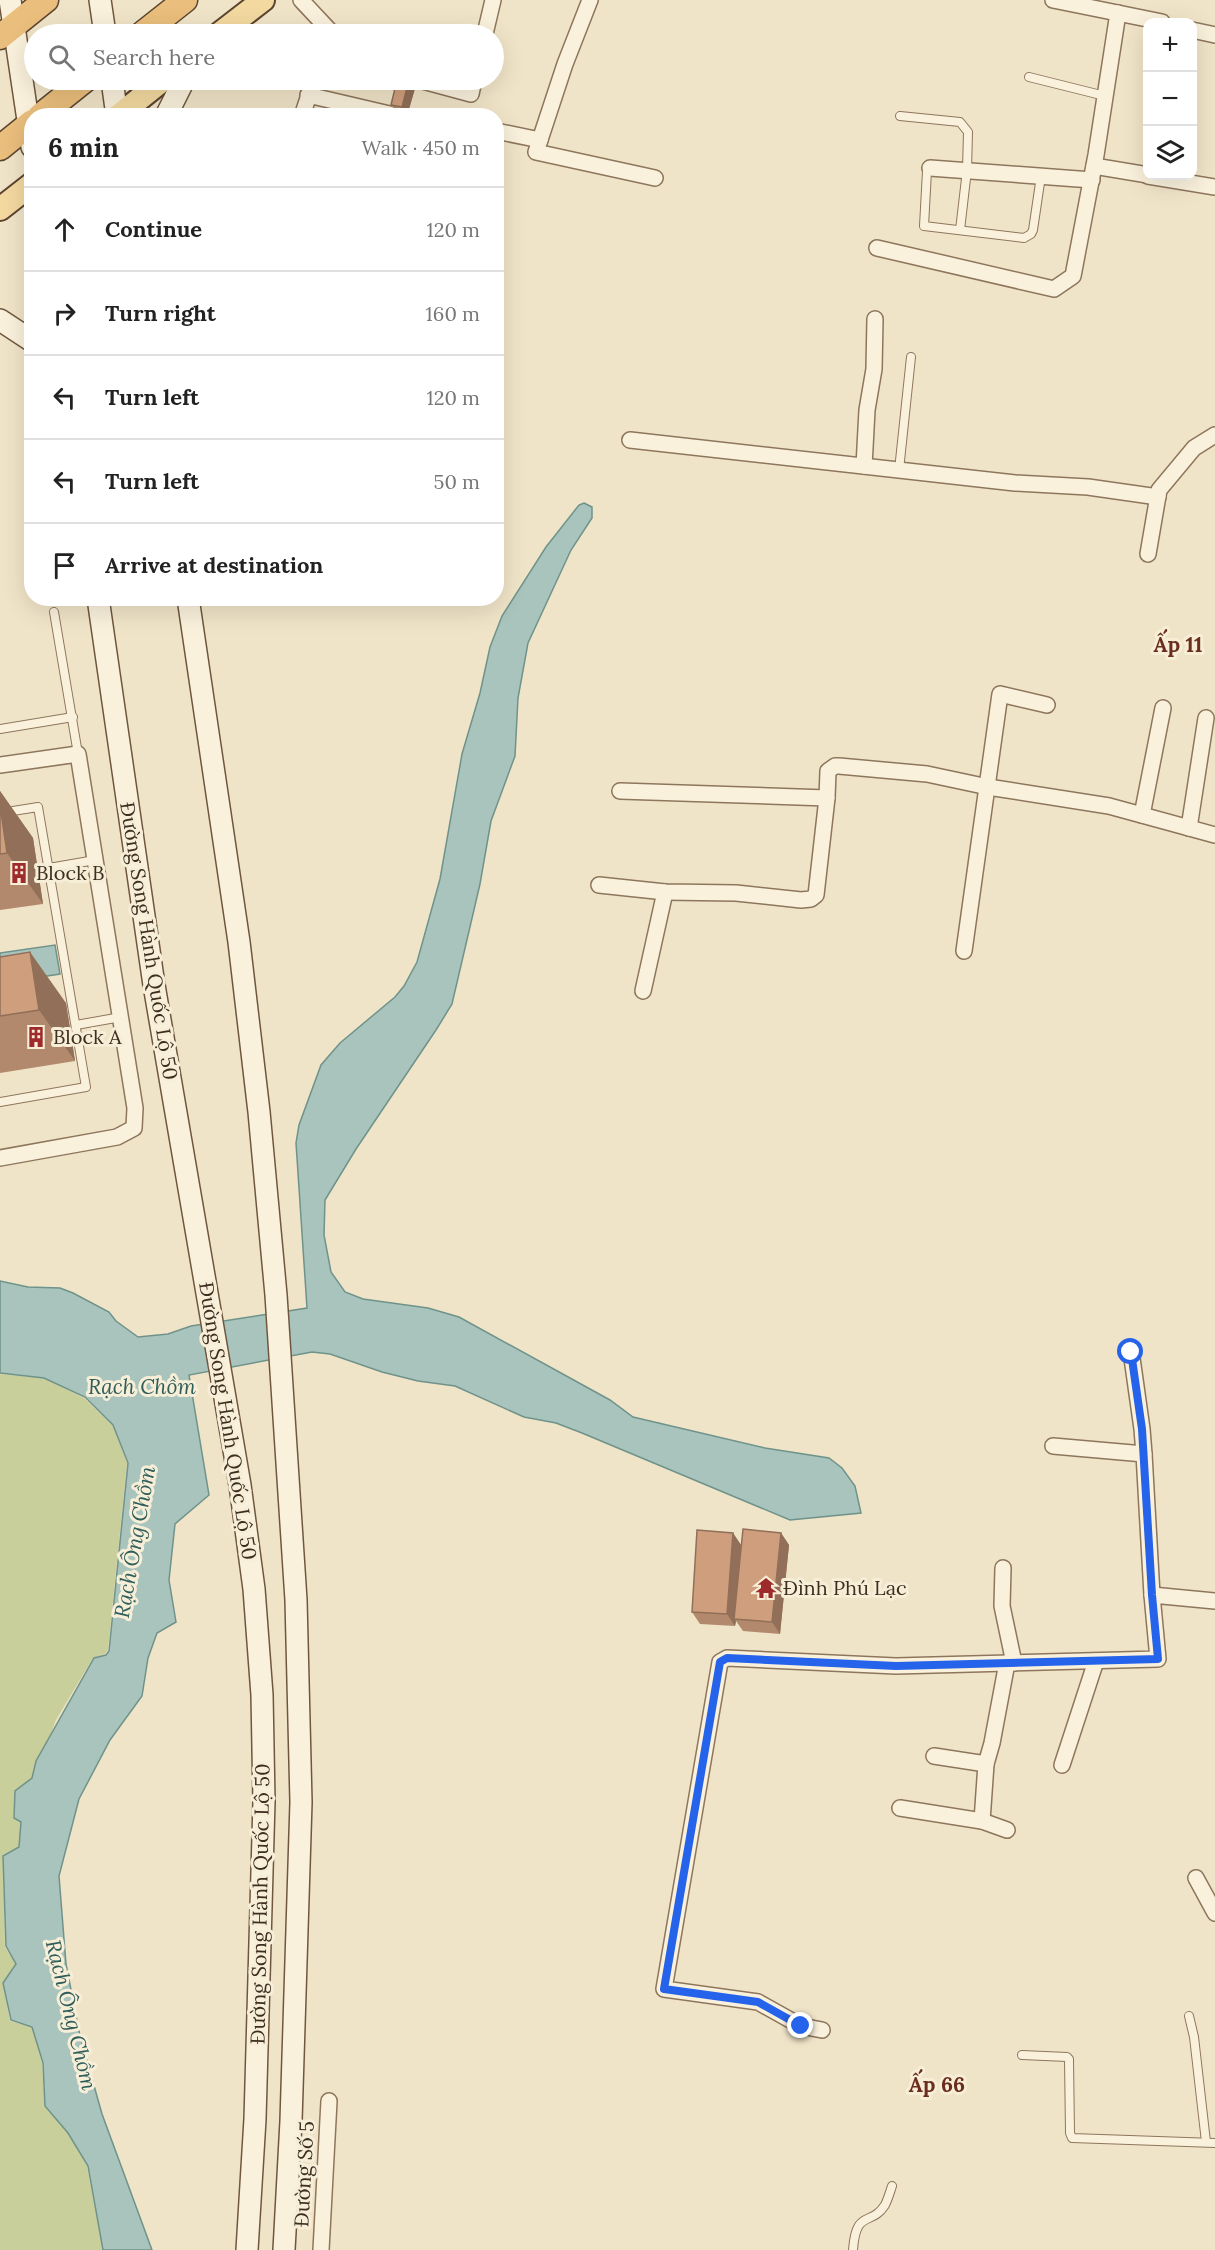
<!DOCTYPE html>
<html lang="en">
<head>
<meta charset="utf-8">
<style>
  body { margin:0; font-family:Lora,serif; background:#f2f2f2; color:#222 }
  .controls { position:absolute; right:18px; top:18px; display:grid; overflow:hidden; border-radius:12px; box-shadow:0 6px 24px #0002 }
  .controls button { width:54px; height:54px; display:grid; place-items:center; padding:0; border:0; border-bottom:2px solid #e0e0e0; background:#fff; color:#222; font:30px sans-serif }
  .stop { position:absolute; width:18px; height:18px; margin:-14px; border:4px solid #2563eb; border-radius:50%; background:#fff }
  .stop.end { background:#2563eb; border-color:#fff; box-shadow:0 2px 6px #0008 }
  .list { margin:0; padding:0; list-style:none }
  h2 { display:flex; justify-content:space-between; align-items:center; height:78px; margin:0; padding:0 24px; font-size:26px }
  h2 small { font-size:20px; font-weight:400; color:#767676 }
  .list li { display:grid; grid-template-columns:39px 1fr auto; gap:18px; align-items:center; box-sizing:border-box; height:84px; padding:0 24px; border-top:2px solid #e0e0e0 }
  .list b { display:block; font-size:22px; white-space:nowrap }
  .list em { font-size:20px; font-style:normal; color:#767676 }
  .icon { flex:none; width:33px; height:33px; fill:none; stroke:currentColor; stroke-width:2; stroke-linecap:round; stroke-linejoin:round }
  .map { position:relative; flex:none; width:1215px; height:2250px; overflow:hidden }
  .search { position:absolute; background:#fff; box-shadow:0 6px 24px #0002; left:24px; top:24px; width:480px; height:66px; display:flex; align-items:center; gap:15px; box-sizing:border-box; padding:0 21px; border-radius:33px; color:#767676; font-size:22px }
  .panel { position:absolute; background:#fff; box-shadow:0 6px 24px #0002; left:24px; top:108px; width:480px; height:498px; border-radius:24px }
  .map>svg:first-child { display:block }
  .green { fill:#c9cf9b }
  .water { fill:#a9c4bc; stroke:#6f938a; stroke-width:1.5 }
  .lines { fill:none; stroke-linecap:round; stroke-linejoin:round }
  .service-casing { stroke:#8d765c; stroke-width:10 }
  .minor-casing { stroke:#8d765c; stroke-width:18 }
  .secondary-casing { stroke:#6f573f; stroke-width:24 }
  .primary-casing { stroke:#5b4430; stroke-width:26 }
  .trunk-casing { stroke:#5b4430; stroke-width:27 }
  .service { stroke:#faf1dc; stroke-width:8 }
  .minor { stroke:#faf1dc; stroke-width:15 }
  .secondary { stroke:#faf1dc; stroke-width:21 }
  .primary { stroke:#f3d9a0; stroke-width:22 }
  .trunk { stroke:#eabe7c; stroke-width:24 }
  .wall { fill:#b2896c }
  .shaded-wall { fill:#916f58 }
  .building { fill:#cf9f7d; stroke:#916f58; stroke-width:1.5 }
  .route { stroke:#2563eb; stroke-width:8 }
  .labels { text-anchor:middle; stroke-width:6; stroke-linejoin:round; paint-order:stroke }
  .poi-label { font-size:20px; fill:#3d2e20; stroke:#f7eed8; text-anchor:start }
  .street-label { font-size:20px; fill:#3d2e20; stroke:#f7eed8 }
  .neighbourhood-label { font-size:21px; font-weight:bold; fill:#6b2e1e; stroke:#f7eed8 }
  .water-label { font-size:21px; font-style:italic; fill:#2f5d5a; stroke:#f7eed8 }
</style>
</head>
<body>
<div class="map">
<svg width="1215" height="2250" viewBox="0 0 1215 2250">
  <rect width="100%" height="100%" fill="#f0e4c8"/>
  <!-- green -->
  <path class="green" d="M0,1374L44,1378L84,1398L113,1426L127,1463L108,1650L105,1654L93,1658L56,1720L48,1742L36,1761L32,1778L15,1791L14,1818L21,1822L19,1847L3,1855L5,1947L16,1964L3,1983L10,2021L32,2027L42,2063L45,2106L68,2133L87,2166L103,2250H0Z"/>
  <!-- water -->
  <g class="water">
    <path d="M584,503L592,507V518L571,550L528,643L518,698L515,756L491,821L480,884L452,1004L436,1030L356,1149L325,1200L324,1235L331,1272L345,1292L363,1299L428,1308L459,1317L610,1400L633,1417L765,1448L829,1458L842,1468L855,1486L861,1513L790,1520L582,1433L556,1423L524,1417L455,1386L418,1381L382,1372L330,1354L312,1352L189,1375L209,1495L175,1524L169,1580L176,1622L157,1633L148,1658L142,1696L110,1740L79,1799L59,1876L66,1964L80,2036L102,2114L152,2250H103L88,2166L68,2133L45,2106L43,2063L32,2027L11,2020L3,1983L16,1964L6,1946L3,1856L19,1847L21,1822L14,1818L15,1791L32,1778L36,1761L94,1658L106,1655L109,1651L128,1463L113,1425L85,1397L44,1378L0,1373V1281L28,1287L60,1288L73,1293L109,1312L116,1321L138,1337L168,1334L191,1326L307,1308L296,1143L299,1125L321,1065L340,1043L395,997L404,986L417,962L440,879L462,754L480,693L490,647L502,616L546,547L579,505Z"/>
    <path d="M55,945L60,974L0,983V953Z"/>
  </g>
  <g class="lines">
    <defs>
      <g id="service">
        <path d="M1029,77L1105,96"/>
        <path d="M900,116L960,122L968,132L967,170L960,230"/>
        <path d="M930,168L927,171L924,226L1024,238L1031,234L1033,230L1041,176"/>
        <path d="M899,470L911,357"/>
        <path d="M54,612L78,754"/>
        <path d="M0,729L73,717"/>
        <path d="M0,813L38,807L86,1087L0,1102"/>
        <path d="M49,868L95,860"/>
        <path d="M76,1025L121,1017"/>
        <path d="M1189,2016L1194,2037L1206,2142"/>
        <path d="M1022,2055L1067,2057L1069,2059L1070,2133L1072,2138L1215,2143"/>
        <path d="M853,2250C856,2208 871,2227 885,2205C888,2199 890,2192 892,2186"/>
      </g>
      <g id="minor">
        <path d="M301,0L330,31L328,34"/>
        <path d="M590,0L565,64L536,152L655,178"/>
        <path d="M1053,0L1162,22"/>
        <path d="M1192,30L1215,35"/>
        <path d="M485,34L493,0"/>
        <path d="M419,80L471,94L474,80"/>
        <path d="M308,95L398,116"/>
        <path d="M302,116L314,80"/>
        <path d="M496,131L540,140"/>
        <path d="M1094,166L1148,175"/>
        <path d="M930,168L1092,180"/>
        <path d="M1148,176L1215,187"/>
        <path d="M877,248L1054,289L1073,276L1096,155L1118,13"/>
        <path d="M630,440L1015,483L1088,487L1158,497"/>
        <path d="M864,466L867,410L874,369L875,319"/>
        <path d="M1148,554L1159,490L1194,448L1215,435"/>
        <path d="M0,765L78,754L135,1108L134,1128L117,1137L0,1158"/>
        <path d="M620,791L827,798L828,771L835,766H839L927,774L988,787L1109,806L1215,835"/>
        <path d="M1142,815L1163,708"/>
        <path d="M1189,828L1206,718"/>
        <path d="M599,885L665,892L736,893L801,900L811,899L816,895L827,798"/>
        <path d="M964,951L1000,694L1047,705"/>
        <path d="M643,991L665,892"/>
        <path d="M1131,1351L1142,1429L1144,1454"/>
        <path d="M1053,1446L1144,1454L1152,1595"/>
        <path d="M1003,1568L1002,1606L1014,1663"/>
        <path d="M934,1756L986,1764L992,1743L1007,1663"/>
        <path d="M1062,1765L1096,1661"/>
        <path d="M900,1808L982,1821L1007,1830"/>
        <path d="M982,1821L986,1764"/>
        <path d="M1196,1878L1215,1913"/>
        <path d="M822,2030L801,2026L758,2002L664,1989L720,1662L727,1658L896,1666L1158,1659L1152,1595L1215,1601"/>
        <path d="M321,2250L329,2101"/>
      </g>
      <g id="secondary">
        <path d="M10,0L32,147"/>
        <path d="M100,0L105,34"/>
        <path d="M112,80L117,116"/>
        <path d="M166,116L184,80"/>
        <path d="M0,320L32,341"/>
        <path d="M98,598L154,985L240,1485L254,1589L262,1695L264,1801L255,2119L247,2250"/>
        <path d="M188,598L239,942L259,1112L276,1295L296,1600L301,1802L291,2121L284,2250"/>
      </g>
      <g id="primary">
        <path d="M219,34L263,0"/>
        <path d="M118,116L163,80"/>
        <path d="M0,209L32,184"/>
      </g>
      <g id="trunk">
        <path d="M142,34L185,0"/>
        <path d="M0,37L46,0"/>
        <path d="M40,116L85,80"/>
        <path d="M0,148L32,122"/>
      </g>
    </defs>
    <!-- service casing -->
    <use href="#service" class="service-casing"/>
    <!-- minor casing -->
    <use href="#minor" class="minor-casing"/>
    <!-- secondary casing -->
    <use href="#secondary" class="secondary-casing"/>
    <!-- primary casing -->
    <use href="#primary" class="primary-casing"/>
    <!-- trunk casing -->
    <use href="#trunk" class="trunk-casing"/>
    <!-- service -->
    <use href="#service" class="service"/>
    <!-- minor -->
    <use href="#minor" class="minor"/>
    <!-- secondary -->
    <use href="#secondary" class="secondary"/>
    <!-- primary -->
    <use href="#primary" class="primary"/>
    <!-- trunk -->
    <use href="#trunk" class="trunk"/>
  </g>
  <!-- wall -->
  <g class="wall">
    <path d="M416,85L407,116L397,113L391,105Z"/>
    <path d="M0,791L33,838L43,904L0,910Z"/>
    <path d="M0,957L66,1003L75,1061L0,1073Z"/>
    <path d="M733,1533L741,1545L781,1533L789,1545L780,1634L743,1631L736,1621L735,1626L700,1624L692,1612Z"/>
  </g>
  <!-- shaded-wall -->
  <g class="shaded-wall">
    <path d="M409,80H412L416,85L407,116L402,107Z"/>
    <path d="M0,791L33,838L43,904L7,853L0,805Z"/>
    <path d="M30,952L66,1003L75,1061L39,1010Z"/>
    <path d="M733,1533L741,1545L734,1619L736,1621L735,1626L727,1614Z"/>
    <path d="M781,1533L789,1545L780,1634L772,1622Z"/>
  </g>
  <!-- building -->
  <g class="building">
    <path d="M397,80H409L402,107L391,105Z"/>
    <path d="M0,805L7,853L0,854Z"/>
    <path d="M30,952L39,1010L0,1016V957Z"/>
    <path d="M743,1529L781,1533L772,1622L734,1619Z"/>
    <path d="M697,1530L733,1533L727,1614L692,1612Z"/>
  </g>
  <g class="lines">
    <!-- route -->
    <path class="route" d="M801,2026L758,2002L664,1989L720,1662L727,1658L896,1666L1158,1659L1152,1595L1142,1429L1131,1352"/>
  </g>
  <!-- icons -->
  <defs>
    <symbol id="building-bare" viewBox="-9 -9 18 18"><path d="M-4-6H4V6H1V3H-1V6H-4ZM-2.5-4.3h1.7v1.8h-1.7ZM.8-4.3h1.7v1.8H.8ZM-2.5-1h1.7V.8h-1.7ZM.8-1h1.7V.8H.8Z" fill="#9e2a2b" stroke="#f7eed8" stroke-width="2.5" paint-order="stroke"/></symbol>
    <symbol id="temple-bare" viewBox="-9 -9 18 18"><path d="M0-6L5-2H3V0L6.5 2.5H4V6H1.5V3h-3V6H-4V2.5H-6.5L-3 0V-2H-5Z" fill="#9e2a2b" stroke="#f7eed8" stroke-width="2.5" paint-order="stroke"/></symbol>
  </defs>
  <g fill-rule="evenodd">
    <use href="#building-bare" x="4" y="858" width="30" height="30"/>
    <use href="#building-bare" x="21" y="1022" width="30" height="30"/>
    <use href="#temple-bare" x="751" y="1573" width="30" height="30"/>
  </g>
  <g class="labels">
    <!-- poi labels -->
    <g class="poi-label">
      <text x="36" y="880">Block B</text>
      <text x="53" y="1044">Block A</text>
      <text x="783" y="1595">Đình Phú Lạc</text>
    </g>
    <!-- street labels -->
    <g class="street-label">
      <text transform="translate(149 941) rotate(81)" y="7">Đường Song Hành Quốc Lộ 50</text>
      <text transform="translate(228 1421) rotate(81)" y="7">Đường Song Hành Quốc Lộ 50</text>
      <text transform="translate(260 1904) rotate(-89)" y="7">Đường Song Hành Quốc Lộ 50</text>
      <text transform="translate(304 2174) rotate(-87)" y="7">Đường Số 5</text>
    </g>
    <!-- neighbourhood labels -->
    <g class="neighbourhood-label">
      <text x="1178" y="652">Ấp 11</text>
      <text x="937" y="2092">Ấp 66</text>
    </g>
    <!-- water labels -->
    <g class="water-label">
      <text x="142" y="1394">Rạch Chồm</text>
      <text transform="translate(135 1542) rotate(-80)" y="7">Rạch Ông Chồm</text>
      <text transform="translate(71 2015) rotate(76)" y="7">Rạch Ông Chồm</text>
    </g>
  </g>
</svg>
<div class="controls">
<button>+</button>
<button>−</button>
<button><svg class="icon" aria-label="layers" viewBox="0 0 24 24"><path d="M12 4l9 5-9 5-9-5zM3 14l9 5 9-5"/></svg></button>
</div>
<div class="stop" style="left:1131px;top:1352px"></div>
<div class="stop end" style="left:801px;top:2026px"></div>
<div class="search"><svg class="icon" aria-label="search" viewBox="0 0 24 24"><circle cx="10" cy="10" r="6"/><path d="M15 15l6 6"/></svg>Search here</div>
<section class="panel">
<h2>6 min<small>Walk · 450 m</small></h2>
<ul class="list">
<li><svg class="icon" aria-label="ahead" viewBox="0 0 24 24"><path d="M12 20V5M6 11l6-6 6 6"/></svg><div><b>Continue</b></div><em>120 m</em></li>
<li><svg class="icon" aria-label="right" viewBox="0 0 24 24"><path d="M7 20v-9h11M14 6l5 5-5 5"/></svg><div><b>Turn right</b></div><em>160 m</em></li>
<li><svg class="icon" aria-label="left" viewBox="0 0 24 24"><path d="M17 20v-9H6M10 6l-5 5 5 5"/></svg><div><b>Turn left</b></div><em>120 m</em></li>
<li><svg class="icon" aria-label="left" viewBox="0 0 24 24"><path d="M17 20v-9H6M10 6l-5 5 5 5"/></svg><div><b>Turn left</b></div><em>50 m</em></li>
<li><svg class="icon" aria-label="arrive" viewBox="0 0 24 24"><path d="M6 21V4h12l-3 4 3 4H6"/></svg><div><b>Arrive at destination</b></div></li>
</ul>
</section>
</div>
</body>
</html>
